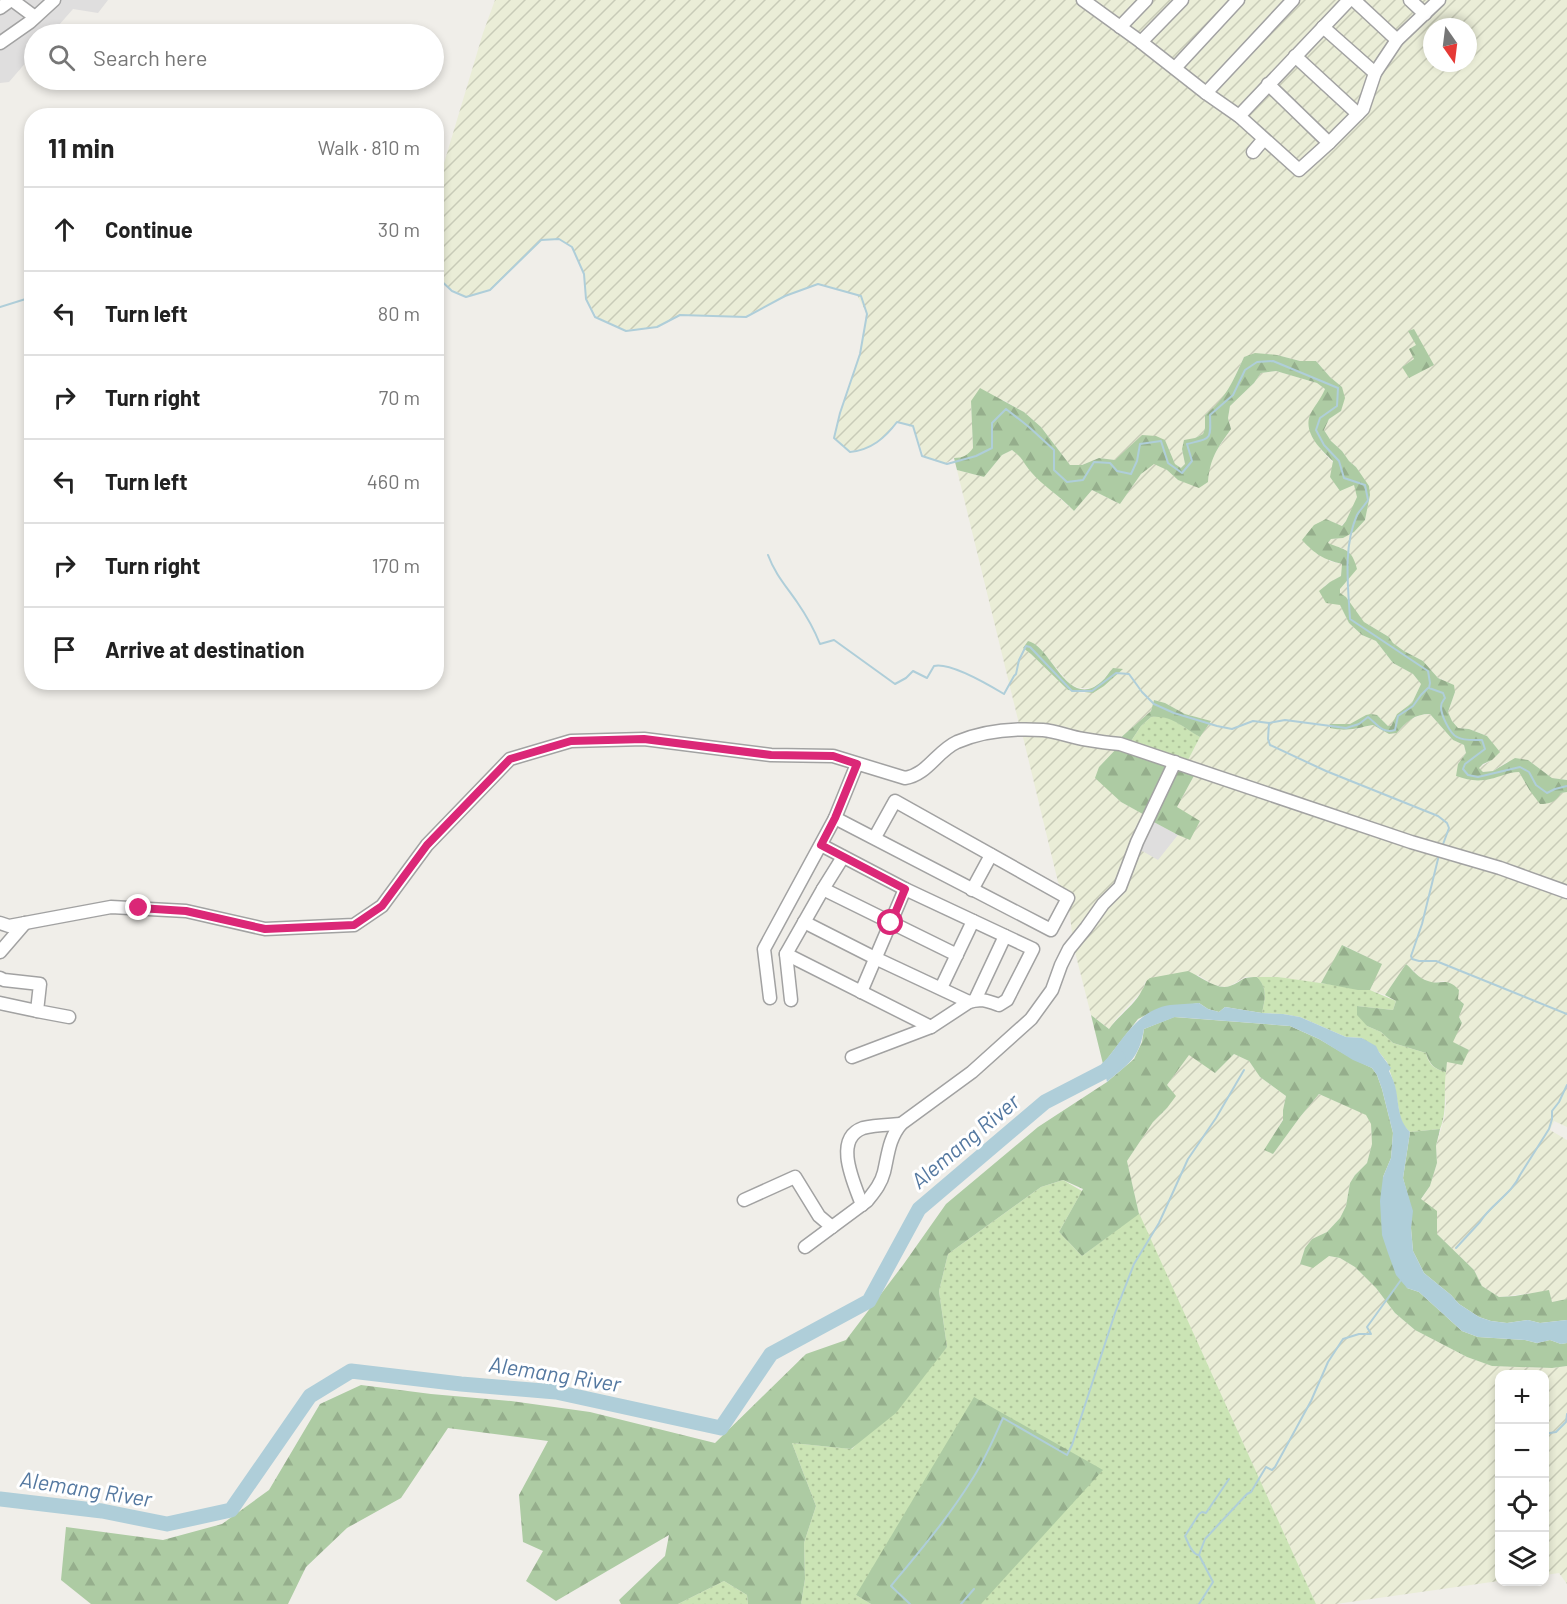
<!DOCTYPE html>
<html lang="en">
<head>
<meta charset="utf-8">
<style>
  body { margin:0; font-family:Barlow,sans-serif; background:#f6f6f6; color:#222 }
  .controls { position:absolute; right:18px; bottom:18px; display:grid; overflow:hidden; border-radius:12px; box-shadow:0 3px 9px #0003 }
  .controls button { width:54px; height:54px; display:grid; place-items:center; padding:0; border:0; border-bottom:2px solid #e0e0e0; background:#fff; color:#222; font:30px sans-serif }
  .compass { position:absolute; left:1423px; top:18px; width:54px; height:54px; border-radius:50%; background:#fff; box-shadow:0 3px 9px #0003; rotate:166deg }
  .stop { position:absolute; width:18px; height:18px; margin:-14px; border:4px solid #db2777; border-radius:50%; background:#fff }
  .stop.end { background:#db2777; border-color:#fff; box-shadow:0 2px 6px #0008 }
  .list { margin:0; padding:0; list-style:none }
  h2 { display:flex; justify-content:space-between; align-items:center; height:78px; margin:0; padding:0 24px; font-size:26px }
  h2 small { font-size:20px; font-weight:400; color:#767676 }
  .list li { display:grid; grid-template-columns:39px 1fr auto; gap:18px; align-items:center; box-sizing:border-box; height:84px; padding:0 24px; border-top:2px solid #e0e0e0 }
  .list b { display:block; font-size:22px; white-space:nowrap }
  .list em { font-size:20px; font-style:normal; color:#767676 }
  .icon { flex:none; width:33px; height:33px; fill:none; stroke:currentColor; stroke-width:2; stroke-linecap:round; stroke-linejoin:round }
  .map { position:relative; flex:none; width:1567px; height:1604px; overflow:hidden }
  .search { position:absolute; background:#fff; box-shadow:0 3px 9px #0003; left:24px; top:24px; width:420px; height:66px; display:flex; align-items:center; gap:15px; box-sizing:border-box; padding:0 21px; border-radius:33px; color:#767676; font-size:22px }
  .panel { position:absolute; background:#fff; box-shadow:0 3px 9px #0003; left:24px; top:108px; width:420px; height:582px; border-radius:24px }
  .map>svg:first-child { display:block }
  .residential { fill:#dfdede }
  .farmland { fill:url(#farmland-furrows); fill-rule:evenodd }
  .grass { fill:url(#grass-dots) }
  .forest { fill:url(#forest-firs) }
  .water { fill:#afced9 }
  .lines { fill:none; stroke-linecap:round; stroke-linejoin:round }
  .stream { stroke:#afced9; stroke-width:2 }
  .river { stroke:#afced9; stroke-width:15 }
  .minor-casing { stroke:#a2a2a2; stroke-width:15 }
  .minor { stroke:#fff; stroke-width:12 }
  .route { stroke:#db2777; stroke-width:8 }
  .labels { text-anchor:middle; stroke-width:6; stroke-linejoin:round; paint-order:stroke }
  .water-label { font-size:22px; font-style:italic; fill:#5478a0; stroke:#fff }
</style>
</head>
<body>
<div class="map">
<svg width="1567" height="1604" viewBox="0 0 1567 1604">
  <defs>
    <pattern id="farmland-furrows" width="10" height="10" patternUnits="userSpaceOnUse" patternTransform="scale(1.5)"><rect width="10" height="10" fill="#eaedd7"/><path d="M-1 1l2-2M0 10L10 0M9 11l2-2" fill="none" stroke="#c8cbb8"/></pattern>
    <pattern id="grass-dots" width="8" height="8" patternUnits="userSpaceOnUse" patternTransform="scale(1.5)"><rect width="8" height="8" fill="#cbe4b5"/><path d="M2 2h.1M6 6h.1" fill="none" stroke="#aec39b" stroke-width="1.8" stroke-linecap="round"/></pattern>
    <pattern id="forest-firs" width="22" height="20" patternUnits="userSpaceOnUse" patternTransform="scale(1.5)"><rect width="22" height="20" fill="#adcba3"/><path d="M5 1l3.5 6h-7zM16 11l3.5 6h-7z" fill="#95ae8c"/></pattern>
  </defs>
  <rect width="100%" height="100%" fill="#f0eee9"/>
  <!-- residential -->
  <g class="residential">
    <path d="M0,0H108L98,13L73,9L51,34H34V53L9,82L0,83Z"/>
    <path d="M1150,820L1178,835L1158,861L1137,848Z"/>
  </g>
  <!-- farmland -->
  <g class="farmland">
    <path d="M495,0H1567V780L1552,778L1528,760L1507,762L1493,771L1483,772L1478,768L1492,760V743L1487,736L1469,729L1458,728L1452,721L1448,712L1455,692L1442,679L1438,678L1423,661L1404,651L1393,643L1389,637L1364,622L1340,593L1345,549L1327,544L1331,539L1343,538L1365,520L1370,494L1356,467L1349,461L1342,451L1331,441L1324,430L1329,419L1341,411L1342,387L1330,377L1316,361H1300L1277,355L1244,357L1227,393L1217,405L1205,415V428L1203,434L1195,438L1182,449L1185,464L1181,468L1175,464L1165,440L1115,460L1099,458L1082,465H1070L1041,427L1024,412L1003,400L971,401L973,448L969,454L962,458H954L945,464L924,457L914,428L897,422L888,434L868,448L860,451L848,450L834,438L840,413L861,349L867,314L857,295L818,284L785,296L743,317L680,315L657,327L625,330L597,317L586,299L584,274L572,247L559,239L543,240L492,288L466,297L448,287L437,276L436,190L483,33ZM1432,27H1468V63H1432ZM1417,345L1434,365L1402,367L1415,359Z"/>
    <path d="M1276,371L1317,383L1325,389L1322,397L1311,414L1312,435L1321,450L1354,485L1358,497L1346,521L1341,526L1326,519L1329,561L1342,564L1341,576L1324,586L1340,605L1349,623L1362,635L1376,641L1393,663L1413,674L1421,684L1412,703L1397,714L1392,726H1388L1377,715H1366L1350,725L1331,724L1341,730H1351L1373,725L1389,734L1397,733L1409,720L1421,715L1430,714L1453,740L1464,745L1466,753L1458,764L1491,779L1510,772H1519L1530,791L1561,793L1567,792V890L1187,762L1200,737L1210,721L1185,714L1165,703L1154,700L1151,711L1118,740L1020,728L957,470L984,477L1002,455L1012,450L1022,457L1031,472L1074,511L1092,490L1120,504L1141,474L1154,463L1167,470L1178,480L1208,482L1209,466L1217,450L1231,429L1228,418L1230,406L1254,383L1261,373ZM1037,645L1070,684L1079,688H1091L1100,683L1113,668L1122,670L1084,693L1068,690L1031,654L1023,648Z"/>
    <path d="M1022,733L1046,734L1118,747L1099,767L1114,795L1121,802L1145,815L1121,875L1106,898L1100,896L1084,926L1073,942L1068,898L1058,882Z"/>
    <path d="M1196,772L1480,866L1567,896V1127L1554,1121L1550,1130L1567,1140V1299L1552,1302L1549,1291L1499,1297L1482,1286L1474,1270L1437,1234V1212L1421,1200L1430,1186L1437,1163L1436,1146L1444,1119L1446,1103L1444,1086L1447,1062L1469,1050L1452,1042L1462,1023L1459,1017L1464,1004L1458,999L1444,981L1432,983L1419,977L1415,972L1406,964L1385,995L1370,990L1381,964L1343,945L1321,983L1299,981L1278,977H1245L1230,986L1225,987L1214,985L1198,975L1145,982L1143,990L1116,1019L1109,1029L1091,1015L1074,948L1137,848L1158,860L1178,835L1189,839L1177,807Z"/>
    <path d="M1189,1054L1215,1073L1234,1054L1249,1061L1260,1077L1286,1096L1283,1110V1119L1265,1150L1273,1154L1300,1117L1319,1094L1367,1115L1371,1124L1372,1144L1367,1163L1355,1175L1350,1183L1346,1206L1340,1218L1327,1232L1312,1239L1305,1248L1300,1264L1329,1256L1340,1258L1355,1267L1376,1288L1395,1313L1415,1330L1467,1357L1493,1366L1552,1368L1567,1366V1584L1559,1573L1545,1575L1544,1374H1500L1499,1581L1336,1604H1316L1139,1214L1127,1161L1153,1122L1167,1108V1085Z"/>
  </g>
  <!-- grass -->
  <g class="grass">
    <path d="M1159,716L1170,718L1200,737L1187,762L1129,744L1141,726L1151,717Z"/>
    <path d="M1257,977H1278L1370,990L1396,1001L1393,1010L1357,1006L1367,1026L1381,1032L1393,1043L1426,1053C1429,1065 1434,1069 1446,1072C1443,1091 1448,1110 1440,1129L1410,1132L1404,1126L1400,1117L1395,1087L1387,1062L1379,1052L1362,1038L1346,1037L1300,1017L1283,1014L1262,1013C1265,999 1268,989 1257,977Z"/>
    <path d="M1063,1180L1082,1191L1059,1232L1082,1256L1139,1213L1316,1604H979L856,1595L871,1604H801L805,1579L804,1543L816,1506L792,1443L852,1449L947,1347L939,1291L948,1254L1041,1187Z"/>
    <path d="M724,1581L747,1595L748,1604H678Z"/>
  </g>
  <!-- forest -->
  <g class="forest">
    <path d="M1414,329L1434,365L1409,378L1402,367L1414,359L1409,349L1416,345L1408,331Z"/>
    <path d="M1255,353L1277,355L1300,361H1316L1330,377L1342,387L1345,398L1341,411L1329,419L1324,430L1331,441L1342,451L1349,461L1356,467L1369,486L1370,495L1365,520L1354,532L1343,538L1331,539L1328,543C1344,550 1352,548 1357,569L1340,589V593L1346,597L1364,622L1389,637L1393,643L1404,651L1423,661L1438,678L1454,685L1455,692L1448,712L1452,721L1458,728L1469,729L1487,736L1500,752L1492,760L1483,764L1479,768L1483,772L1493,771L1515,758L1528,760L1552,778L1567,780V792L1561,793C1556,802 1549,804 1540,804L1530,791L1519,772C1508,772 1500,777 1490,779C1477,782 1468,780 1456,776L1458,764L1466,753L1464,745L1453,740L1430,714C1414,714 1406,722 1397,733L1389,734L1373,725C1357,728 1347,732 1330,728V724H1350L1366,715L1371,714L1377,715L1388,726H1391L1397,714L1412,703L1421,684L1413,674L1393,663L1376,641L1362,635L1349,623L1340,605L1326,603L1319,591L1330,582L1341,576L1342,564C1323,559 1316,555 1302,540L1314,525L1326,519L1342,526L1346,521L1357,497L1354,485L1340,491L1330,477L1333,461C1321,450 1303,433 1310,415C1314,406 1321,399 1325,389L1317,383L1276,371L1261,373L1254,383L1230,406L1228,418L1231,429C1217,449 1210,458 1208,482L1199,488L1178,480L1167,470L1154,464L1141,474L1120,504L1092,490L1074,511C1061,497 1042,485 1031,472C1022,461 1024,459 1012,450L1002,455L984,477L957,470L954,458C963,458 968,455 973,448L971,401L980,388L1024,412L1041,427L1070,465H1082L1099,458L1115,460L1142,435L1156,436L1165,440L1175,464L1181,468L1185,464L1182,449L1184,440L1195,438L1203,434L1205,428V415C1227,397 1232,383 1244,357Z"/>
    <path d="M1028,641C1031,642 1034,643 1036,645C1054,658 1071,708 1101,682C1106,678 1109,672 1113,668L1123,669L1104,686L1093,693L1068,690L1031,654L1023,648Z"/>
    <path d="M1154,700L1165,703L1185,714L1211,721L1200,737C1182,727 1172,715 1151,717L1141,726L1129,744L1118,740L1151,711Z"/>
    <path d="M1118,747L1196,772L1177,807L1200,821L1190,840L1178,835L1150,820V818L1121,802L1095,778L1099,767Z"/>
    <path d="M1342,945L1382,964L1370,990H1358L1321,983Z"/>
    <path d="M1406,964C1414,971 1418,978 1428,981C1441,986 1446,976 1459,990L1458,999L1464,1004L1459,1017L1462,1023L1453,1042L1469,1050L1462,1065L1447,1062L1446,1072C1434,1069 1430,1065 1426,1053L1393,1043L1381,1032L1367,1026L1357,1015V1006L1393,1010L1396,1001L1385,995Z"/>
    <path d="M1188,971C1200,976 1217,991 1230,986C1244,981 1239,977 1257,977C1268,988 1265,999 1262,1013L1225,1007L1219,1012L1208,1009L1199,1003L1156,1010L1138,1019L1103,1064L1091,1015L1109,1029C1119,1015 1135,1005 1142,990C1146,985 1144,982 1150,978Z"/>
    <path d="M1174,1017L1290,1026L1319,1039L1353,1059L1372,1068L1377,1075L1382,1089L1393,1133L1391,1158L1383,1177L1407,1288L1419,1292L1462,1331L1478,1337L1525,1340L1537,1343L1550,1340L1561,1344L1567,1343V1366L1552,1368L1492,1366L1467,1357L1415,1330L1395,1313L1376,1288L1355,1267L1340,1258L1329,1256L1313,1268L1300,1264L1305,1248L1312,1239L1327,1232L1340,1218L1346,1206L1350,1183L1355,1175L1367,1163L1372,1144L1371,1124L1366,1115L1319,1094L1300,1117L1273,1154L1264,1150L1283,1120V1110L1286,1096L1260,1077L1249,1061L1234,1054L1215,1073L1189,1055L1167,1085L1176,1096L1167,1108L1153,1122L1127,1161L1139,1214L1082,1256L1059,1232L1083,1189L1063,1180L1041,1187L948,1254L939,1291L947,1347L896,1413L851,1449L792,1443L816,1506L804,1543L805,1579L801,1604H748L747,1595L724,1581L678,1604H621L619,1600L665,1556L669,1535L556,1601L526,1581L543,1551L523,1542L519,1495L548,1441L448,1428L401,1498L347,1528L306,1567L288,1604H91L61,1580L66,1527L163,1540L222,1524L269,1490L320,1404L361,1385L431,1394L511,1401L590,1412L715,1443L806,1354L846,1340L903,1265L946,1204L1038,1127L1107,1082L1134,1059L1142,1042L1144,1029Z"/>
    <path d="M1440,1129L1436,1146L1437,1163L1430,1186L1421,1199L1437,1211V1234L1474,1270L1482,1286L1499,1297L1515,1296L1549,1290L1552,1302L1567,1299V1320L1540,1323L1528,1320L1507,1323L1491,1321L1479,1317L1459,1304L1451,1295L1424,1273L1413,1251L1411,1228L1412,1211L1403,1178L1410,1132Z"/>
    <path d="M974,1397L1103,1470L981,1604H871L856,1595Z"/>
  </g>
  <!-- water -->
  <path class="water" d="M1199,1003L1208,1009L1219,1012L1225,1007L1262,1013L1283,1014L1300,1017L1346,1037L1362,1038L1376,1046L1379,1052L1391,1068L1389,1071C1392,1077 1395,1084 1396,1090C1399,1106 1398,1120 1410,1132L1403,1178L1413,1211L1411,1228L1413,1251L1424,1273L1451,1295L1459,1304L1479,1317L1491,1321L1507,1323L1528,1320L1540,1323L1567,1320V1343L1561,1344L1550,1340L1537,1343L1525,1340L1478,1337L1462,1331L1419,1292L1407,1288L1396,1275L1388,1253L1382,1235L1380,1201L1383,1177L1391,1158L1393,1133L1382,1089L1377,1075L1372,1068L1353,1060L1319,1039L1290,1026L1175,1017L1144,1029C1139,1059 1129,1063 1107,1082L1103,1064C1122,1041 1137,1010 1170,1005C1179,1004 1189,1004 1199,1003Z"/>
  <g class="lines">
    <!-- stream -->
    <g class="stream">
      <path d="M436,276L452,291L466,297L490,290L541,240L559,239L572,247L584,274L586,299L595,317L626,331L657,327L680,315L746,317L785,296L818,284L861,296L867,314L860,354L840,413L834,438L850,452C871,450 885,438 897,422L913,426L922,456L947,464L976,456L992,448V423L1006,409L1029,427L1054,450V470L1067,482L1083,480L1094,462L1110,463L1117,471L1131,474L1137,461L1140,444L1161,441L1168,463L1182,473L1192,461L1187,444C1211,438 1211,441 1210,415L1233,395L1245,370L1257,362L1273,361L1338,388L1337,406L1320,418L1316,430L1324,445L1339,461L1344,478L1365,485L1368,500C1365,505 1360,510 1357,515C1343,547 1348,585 1350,619L1428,671L1430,683L1429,688L1443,693L1445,698C1443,701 1441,702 1441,707C1441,715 1450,734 1457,737C1464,741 1474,740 1482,740L1485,749L1465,764L1463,769L1468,775L1478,777L1520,767L1529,772L1536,785L1547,793L1555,789L1567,786"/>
      <path d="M0,307L32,297"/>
      <path d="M768,555C775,574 786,586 797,602C806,615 814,629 820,644L834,640L895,684L906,678L913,671L927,678L934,666C950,662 989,685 1004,694L1014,676L1016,674L1019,660L1026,646L1030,647L1072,691H1092L1116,673L1129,674L1142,692L1154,704L1174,713L1217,726L1232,729L1253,721L1269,723L1268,739L1270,745L1326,771L1438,816L1447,823L1449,828L1442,847"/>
      <path d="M1269,723L1285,720L1346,728L1359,724L1368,717C1377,724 1382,734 1395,730L1398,716L1413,706L1421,695L1428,688"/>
      <path d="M1439,855L1422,924L1411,956L1412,959L1419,961H1436L1567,1014"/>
      <path d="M1456,1248L1480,1222C1490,1205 1512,1194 1520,1175L1549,1129L1552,1119V1111L1559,1102L1567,1085"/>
      <path d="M1544,1434L1556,1432L1566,1422L1567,1414"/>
      <path d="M1198,1555C1191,1553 1188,1542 1185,1536L1199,1514L1202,1512L1206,1513L1229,1479"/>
      <path d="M910,1604L891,1586C919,1552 948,1518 971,1481C984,1462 993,1440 1003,1418L1067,1455L1072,1445L1115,1313L1134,1264L1159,1223L1188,1159L1216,1118L1244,1070"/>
      <path d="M961,1604L974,1589"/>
      <path d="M1199,1604L1213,1582L1199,1555L1205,1539L1247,1494L1251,1492L1266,1467L1272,1470L1275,1467L1311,1401L1328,1362L1343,1339L1359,1334H1371L1367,1327L1401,1280"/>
    </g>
    <!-- river -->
    <path class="river" d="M0,1499L102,1511L167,1524L231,1510L310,1396L351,1371L461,1384L556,1392L721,1428L771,1354L869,1301L919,1209L1045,1102L1105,1071L1118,1058"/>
    <defs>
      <g id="minor">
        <path d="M12,0L35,17"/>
        <path d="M1083,0L1141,42"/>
        <path d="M1182,0L1141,42L1206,93L1239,116L1299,170L1329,143L1268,84"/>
        <path d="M1354,0L1397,40"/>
        <path d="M1410,0L1425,14"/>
        <path d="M0,8L11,0"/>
        <path d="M1120,27L1146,0"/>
        <path d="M1323,27L1375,73"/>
        <path d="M0,43L30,22L54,0"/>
        <path d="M1295,56L1358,114"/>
        <path d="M1175,68L1238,0"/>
        <path d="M1206,93L1293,0"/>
        <path d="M1239,116L1349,0"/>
        <path d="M1329,143L1363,109L1375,73L1397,40L1439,0"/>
        <path d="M1253,152L1264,139"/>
        <path d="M835,818L1051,930L1068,898L895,801L875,837"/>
        <path d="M823,889L957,955"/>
        <path d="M972,890L991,855"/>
        <path d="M804,922L875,958L969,1002"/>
        <path d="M0,923L9,926L111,907L186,911L265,929L354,925L382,906L427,845L510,759L571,741L644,739L771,755L833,756L905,778C927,775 937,751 957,742C983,731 1014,728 1043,730C1056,731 1070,737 1083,739C1095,741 1108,743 1120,744L1411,842L1500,868L1567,892"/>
        <path d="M0,952L25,923"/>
        <path d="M786,954L931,1027L969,1002C981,998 988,1001 999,1005L1007,1000L1033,949L905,889L821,845"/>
        <path d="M0,978L4,980L40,984L37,1011L69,1017"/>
        <path d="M941,988L973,921"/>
        <path d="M861,992L905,889"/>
        <path d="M770,998L764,949L835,818L857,764"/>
        <path d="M791,1000L786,954L823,889L843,857"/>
        <path d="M975,1000L1005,936"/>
        <path d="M0,1003L37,1011"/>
        <path d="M852,1057L931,1027"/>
        <path d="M744,1200L795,1177L819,1216L832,1227"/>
        <path d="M862,1205C855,1185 832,1139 863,1128C874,1125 888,1125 901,1124"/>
        <path d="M805,1247L867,1201C874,1192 881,1184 884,1172C888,1155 889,1138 901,1124L972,1072L1031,1019L1052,990L1061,965L1069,949L1086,928L1103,904L1120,887L1137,842L1175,762"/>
      </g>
    </defs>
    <!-- minor casing -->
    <use href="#minor" class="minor-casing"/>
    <!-- minor -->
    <use href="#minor" class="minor"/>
  </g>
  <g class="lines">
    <!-- route -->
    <path class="route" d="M139,908L186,911L265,929L354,925L382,906L427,845L510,759L571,741L644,739L771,755L833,756L857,764L835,818L821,845L905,889L891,923"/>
  </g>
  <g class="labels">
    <!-- water labels -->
    <g class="water-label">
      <text transform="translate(965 1141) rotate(-40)" y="8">Alemang River</text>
      <text transform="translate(555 1374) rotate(9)" y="8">Alemang River</text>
      <text transform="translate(86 1489) rotate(9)" y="8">Alemang River</text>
    </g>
  </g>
</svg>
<div class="controls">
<button>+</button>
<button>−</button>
<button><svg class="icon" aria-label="locate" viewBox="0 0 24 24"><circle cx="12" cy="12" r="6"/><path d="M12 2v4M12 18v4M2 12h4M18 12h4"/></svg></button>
<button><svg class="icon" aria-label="layers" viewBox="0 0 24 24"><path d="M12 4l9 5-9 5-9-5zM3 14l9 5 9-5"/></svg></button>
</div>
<svg class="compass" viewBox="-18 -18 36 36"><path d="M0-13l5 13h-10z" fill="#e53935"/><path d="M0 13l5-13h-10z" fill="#767676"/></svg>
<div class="stop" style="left:891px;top:923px"></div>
<div class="stop end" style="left:139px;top:908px"></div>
<div class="search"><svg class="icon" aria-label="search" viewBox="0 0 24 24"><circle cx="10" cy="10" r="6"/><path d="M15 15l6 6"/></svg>Search here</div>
<section class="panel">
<h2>11 min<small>Walk · 810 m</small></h2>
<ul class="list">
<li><svg class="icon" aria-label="ahead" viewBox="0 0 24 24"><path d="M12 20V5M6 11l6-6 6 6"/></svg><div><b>Continue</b></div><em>30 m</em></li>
<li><svg class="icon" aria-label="left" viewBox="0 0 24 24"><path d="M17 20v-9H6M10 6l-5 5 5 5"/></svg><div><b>Turn left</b></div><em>80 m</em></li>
<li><svg class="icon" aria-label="right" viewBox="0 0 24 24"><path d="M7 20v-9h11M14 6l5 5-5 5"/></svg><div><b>Turn right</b></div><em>70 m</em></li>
<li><svg class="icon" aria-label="left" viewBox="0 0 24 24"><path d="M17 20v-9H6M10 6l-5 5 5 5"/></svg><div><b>Turn left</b></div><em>460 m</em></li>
<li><svg class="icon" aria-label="right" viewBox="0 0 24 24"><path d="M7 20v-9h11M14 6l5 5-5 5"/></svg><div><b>Turn right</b></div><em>170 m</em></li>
<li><svg class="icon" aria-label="arrive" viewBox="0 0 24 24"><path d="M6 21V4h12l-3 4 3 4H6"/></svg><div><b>Arrive at destination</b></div></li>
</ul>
</section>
</div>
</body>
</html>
